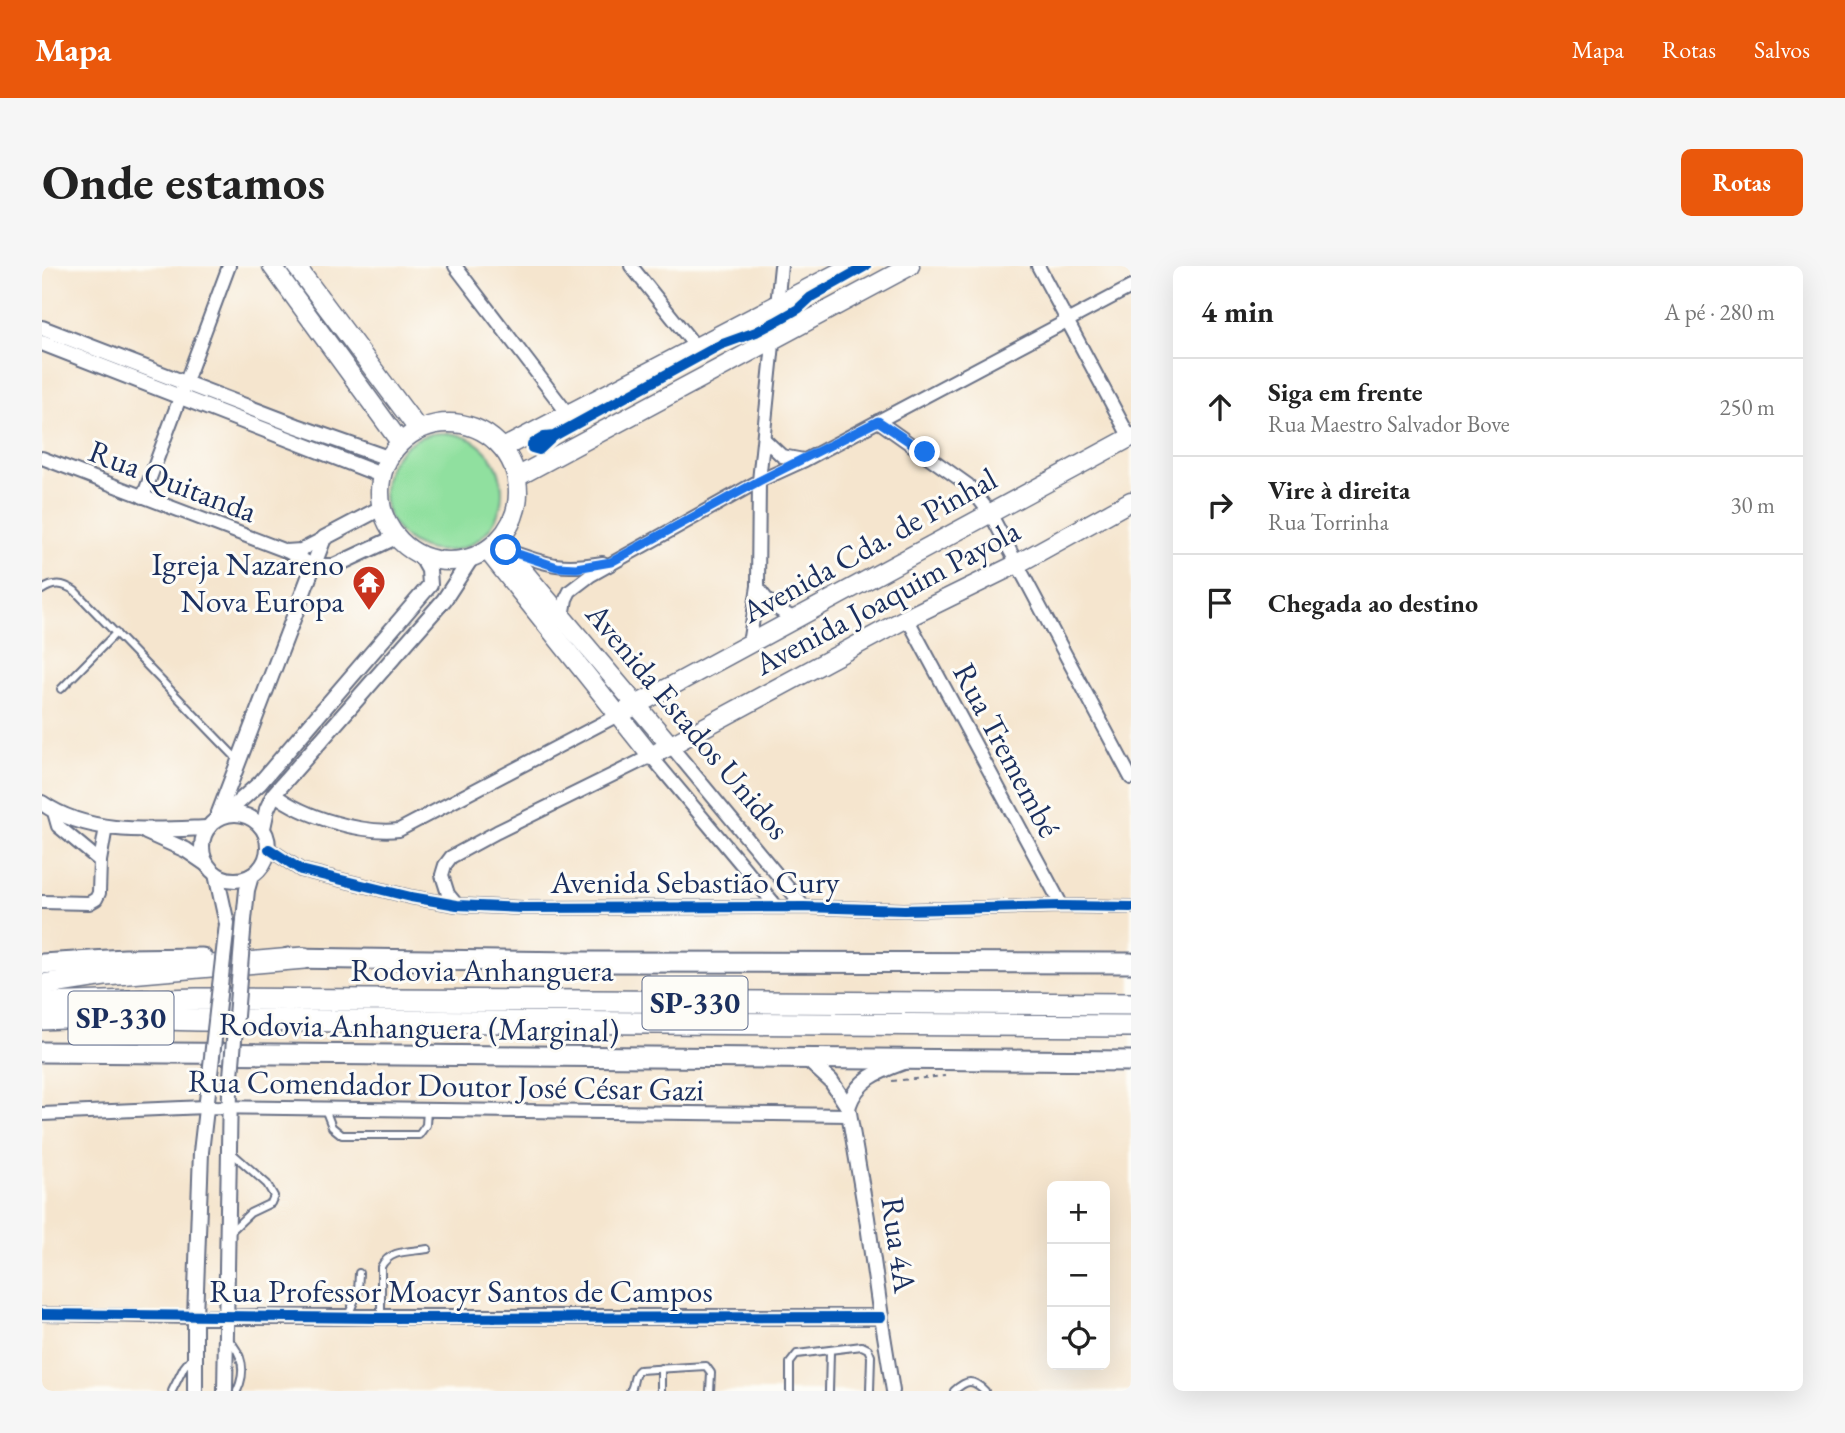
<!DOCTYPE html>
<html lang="pt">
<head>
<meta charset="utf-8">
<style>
  body { margin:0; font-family:"EB Garamond",serif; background:#f6f6f6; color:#222 }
  .controls { position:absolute; right:21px; bottom:21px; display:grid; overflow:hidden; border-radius:10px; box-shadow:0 7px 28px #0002 }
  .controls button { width:63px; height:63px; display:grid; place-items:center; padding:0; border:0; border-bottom:2px solid #e0e0e0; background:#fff; color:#222; font:35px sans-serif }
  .stop { position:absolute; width:21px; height:21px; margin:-16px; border:5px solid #1a73e8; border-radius:50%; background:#fff }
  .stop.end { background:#1a73e8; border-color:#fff; box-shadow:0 2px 7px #0008 }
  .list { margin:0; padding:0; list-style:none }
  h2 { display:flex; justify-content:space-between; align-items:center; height:91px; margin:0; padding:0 28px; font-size:30px }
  h2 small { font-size:23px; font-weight:400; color:#767676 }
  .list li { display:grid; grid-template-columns:46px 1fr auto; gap:21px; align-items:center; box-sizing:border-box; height:98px; padding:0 28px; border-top:2px solid #e0e0e0 }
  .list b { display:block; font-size:26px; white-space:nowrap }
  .list p { margin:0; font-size:23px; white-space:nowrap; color:#767676 }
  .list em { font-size:23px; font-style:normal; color:#767676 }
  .icon { flex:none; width:38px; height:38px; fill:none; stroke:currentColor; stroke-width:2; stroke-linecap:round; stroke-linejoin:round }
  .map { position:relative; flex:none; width:1089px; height:1125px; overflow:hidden; border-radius:10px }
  header { display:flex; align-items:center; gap:42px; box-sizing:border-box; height:98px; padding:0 35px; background:#ea580c; color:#fff }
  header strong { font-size:33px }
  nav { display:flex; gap:38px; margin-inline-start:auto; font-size:24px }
  .intro { display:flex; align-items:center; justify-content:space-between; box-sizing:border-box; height:168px; padding:0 42px }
  h1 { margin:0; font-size:49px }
  .button { padding:18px 32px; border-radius:10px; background:#ea580c; color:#fff; font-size:24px; font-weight:700 }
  main { display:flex; gap:42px; padding:0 42px }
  aside { flex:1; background:#fff; border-radius:10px; box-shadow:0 7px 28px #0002 }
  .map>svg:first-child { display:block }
  .green { fill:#90e09f; stroke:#56887e; stroke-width:2 }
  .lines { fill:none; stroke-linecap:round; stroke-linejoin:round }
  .service-casing { stroke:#676f85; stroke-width:10 }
  .minor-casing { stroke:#676f85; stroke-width:16 }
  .tertiary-casing { stroke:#676f85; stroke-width:18 }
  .secondary-casing { stroke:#676f85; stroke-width:21 }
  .trunk-casing { stroke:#676f85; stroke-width:23 }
  .motorway-casing { stroke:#676f85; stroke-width:24 }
  .path { stroke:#676f85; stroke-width:2; stroke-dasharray:5 5; stroke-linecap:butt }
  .service { stroke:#fff; stroke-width:6 }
  .minor { stroke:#fff; stroke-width:12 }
  .tertiary { stroke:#fff; stroke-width:14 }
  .secondary { stroke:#fff; stroke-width:18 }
  .trunk { stroke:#fff; stroke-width:19 }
  .motorway { stroke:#fff; stroke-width:21 }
  .tertiary-bridge-casing { stroke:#676f85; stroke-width:18; stroke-linecap:butt }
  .tertiary-bridge { stroke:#fff; stroke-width:14 }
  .cycleway-casing { stroke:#fdfcf7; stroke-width:15 }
  .cycleway { stroke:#0057b8; stroke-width:10 }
  .route { stroke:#1a73e8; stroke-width:9 }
  .labels { text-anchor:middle; stroke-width:6; stroke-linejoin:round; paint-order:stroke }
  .shield { fill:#fdfcf7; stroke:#5f6c8c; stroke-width:2 }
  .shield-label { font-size:30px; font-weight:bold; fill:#1b2f5e }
  .street-label { font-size:32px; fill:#1b2f5e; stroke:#fdfcf7 }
  .poi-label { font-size:32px; fill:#1b2f5e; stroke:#fdfcf7; text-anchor:end }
</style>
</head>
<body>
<header>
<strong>Mapa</strong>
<nav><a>Mapa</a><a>Rotas</a><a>Salvos</a></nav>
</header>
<div class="intro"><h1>Onde estamos</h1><a class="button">Rotas</a></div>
<main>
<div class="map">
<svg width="1089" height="1125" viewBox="0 0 1089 1125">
  <rect width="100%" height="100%" fill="#fdfcf7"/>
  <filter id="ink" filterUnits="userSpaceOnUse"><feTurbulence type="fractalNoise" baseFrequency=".0143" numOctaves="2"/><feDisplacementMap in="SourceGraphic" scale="14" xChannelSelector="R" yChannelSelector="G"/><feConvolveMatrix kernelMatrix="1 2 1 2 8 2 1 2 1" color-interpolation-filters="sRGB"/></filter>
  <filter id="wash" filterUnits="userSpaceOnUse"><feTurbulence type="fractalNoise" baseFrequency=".00686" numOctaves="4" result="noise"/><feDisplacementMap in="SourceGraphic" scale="28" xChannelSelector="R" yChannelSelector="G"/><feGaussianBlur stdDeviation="1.57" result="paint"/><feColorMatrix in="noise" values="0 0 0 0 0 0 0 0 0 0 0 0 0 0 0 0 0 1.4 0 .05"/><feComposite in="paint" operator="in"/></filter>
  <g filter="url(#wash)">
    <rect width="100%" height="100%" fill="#f5e5ce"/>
    <!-- green -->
    <circle class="green" cx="401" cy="226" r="59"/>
  </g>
  <g filter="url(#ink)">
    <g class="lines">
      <defs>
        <g id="service">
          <path d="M0,324C12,316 21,317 33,325L196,494"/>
          <path d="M19,423L74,367"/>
          <path d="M283,843L290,861L300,869H377L384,859L385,844"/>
          <path d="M188,966L208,947L229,937L232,930L225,918L190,887"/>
          <path d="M306,1050L316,1026L317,1007"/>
          <path d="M339,1050V1001C348,983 368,986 386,983"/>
          <path d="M186,1073C201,1088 204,1106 195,1125"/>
          <path d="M619,1102V1125"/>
          <path d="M130,1125L142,1101L150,1091"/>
          <path d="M588,1125C593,1119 590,1109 597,1104L664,1100L669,1107L668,1125"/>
          <path d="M748,1125V1097L755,1088L820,1080L826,1083L829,1090L828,1125"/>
          <path d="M787,1125L788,1085"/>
          <path d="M912,1125C925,1113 931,1113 943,1125"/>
        </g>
        <g id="minor">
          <path d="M413,0L526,148"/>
          <path d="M589,0L654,81"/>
          <path d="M996,0L1088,172"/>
          <path d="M836,155L926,219L948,247L1089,512"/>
          <path d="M722,173L740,190L762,194"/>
          <path d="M0,192L244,285L273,300"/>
          <path d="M101,231L187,0"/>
          <path d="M244,285L259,284L282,272"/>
          <path d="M467,285C507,299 518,304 561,297"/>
          <path d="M716,321C726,338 736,344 753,353"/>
          <path d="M521,351L524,333L528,325L549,309L717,215L763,194L1089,21"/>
          <path d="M865,352L1020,640"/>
          <path d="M707,378L716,320L717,215L739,0"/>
          <path d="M628,479L762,641"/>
          <path d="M232,528C262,551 319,568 357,564L576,449"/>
          <path d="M12,546L16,560L58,595"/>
          <path d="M227,583L259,604L369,631L415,639L481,642L762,641L862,644L1020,640L1089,641"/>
          <path d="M0,636L47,637L54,633L57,627L58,595L64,561"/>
          <path d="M415,639L406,628L400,609L403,599L409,591L455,566L609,490L735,641"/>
          <path d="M0,848L163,841L808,849"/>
          <path d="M0,1048L153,1051"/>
          <path d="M839,1051L851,1125"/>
        </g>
        <g id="tertiary">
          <path d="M0,62L255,160L346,192"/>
          <path d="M0,77L339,209"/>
          <path d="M273,300H292L354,271"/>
          <path d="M0,537C47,570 111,564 166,562"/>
          <circle cx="193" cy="581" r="33"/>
          <path d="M182,549L218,517L388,319L387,304L379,290"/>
          <path d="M175,552L282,272L339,242"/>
          <path d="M221,562L225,543L232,528L402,334L430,291"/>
          <path d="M104,566L144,584L163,597"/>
          <path d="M174,608L185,658"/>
          <path d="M202,654L205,624L209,610"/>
          <path d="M806,841C815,813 837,805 862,796"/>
          <path d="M153,1051H839L825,952L806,841L789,815L766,794"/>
          <path d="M153,1125V1051L159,886L167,817"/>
          <path d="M183,1125L188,822"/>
        </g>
        <g id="secondary">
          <path d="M230,0L358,176"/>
          <path d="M254,0L376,163"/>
          <circle cx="407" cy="226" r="69"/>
          <path d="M461,182L809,0"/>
          <path d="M475,211L868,0"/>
          <path d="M456,275L628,479"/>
          <path d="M445,284L609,490L865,352L975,298L1089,235"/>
          <path d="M576,449L1089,171"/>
        </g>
        <g id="trunk">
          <path d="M246,692L534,696L1089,697"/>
          <path d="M0,698L83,693L160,692"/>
          <path d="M0,786L1089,795"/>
        </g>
        <g id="motorway">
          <path d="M0,719L64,709L262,692"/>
          <path d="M0,738L155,733L1089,738"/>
          <path d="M0,753L42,751L158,754L1089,760"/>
        </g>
      </defs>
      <!-- service casing -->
      <use href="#service" class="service-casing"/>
      <!-- minor casing -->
      <use href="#minor" class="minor-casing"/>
      <!-- tertiary casing -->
      <use href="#tertiary" class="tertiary-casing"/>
      <!-- secondary casing -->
      <use href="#secondary" class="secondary-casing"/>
      <!-- trunk casing -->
      <use href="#trunk" class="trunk-casing"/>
      <!-- motorway casing -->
      <use href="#motorway" class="motorway-casing"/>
      <!-- path -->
      <path class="path" d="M850,815L903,810"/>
      <!-- service -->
      <use href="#service" class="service"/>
      <!-- minor -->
      <use href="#minor" class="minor"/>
      <!-- tertiary -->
      <use href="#tertiary" class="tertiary"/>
      <!-- secondary -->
      <use href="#secondary" class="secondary"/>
      <!-- trunk -->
      <use href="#trunk" class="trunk"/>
      <!-- motorway -->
      <use href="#motorway" class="motorway"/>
      <defs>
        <g id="tertiary-bridge">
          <path d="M167,817L185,658"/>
          <path d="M188,822L202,654"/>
        </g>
      </defs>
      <!-- tertiary-bridge casing -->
      <use href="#tertiary-bridge" class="tertiary-bridge-casing"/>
      <!-- tertiary-bridge -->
      <use href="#tertiary-bridge" class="tertiary-bridge"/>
      <defs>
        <g id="cycleway">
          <path d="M512,170L502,171L490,178V182L497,184L512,170L678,79L714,66L733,56L756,43L769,31L824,0"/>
          <path d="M227,583L259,604L369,631L415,639L481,642L762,641L862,644L1020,640L1089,641"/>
          <path d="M0,1048L339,1052L839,1051"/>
        </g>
      </defs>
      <!-- cycleway casing -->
      <use href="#cycleway" class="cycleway-casing"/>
      <!-- cycleway -->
      <use href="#cycleway" class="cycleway"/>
    </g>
  </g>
  <g class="lines" filter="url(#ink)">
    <!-- route -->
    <path class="route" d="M464,284L515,301L534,302L569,296L717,215L836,155L883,186"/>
  </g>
  <!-- icons -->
  <defs>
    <symbol id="temple-pin" viewBox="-11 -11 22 30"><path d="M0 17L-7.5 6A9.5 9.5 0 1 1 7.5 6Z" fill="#c8321e" stroke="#fdfcf7"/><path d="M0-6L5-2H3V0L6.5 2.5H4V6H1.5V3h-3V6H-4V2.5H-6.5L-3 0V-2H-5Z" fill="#fff"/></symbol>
  </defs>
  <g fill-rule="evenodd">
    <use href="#temple-pin" x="308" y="297" width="38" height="52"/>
  </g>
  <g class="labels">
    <!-- shield labels -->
    <g class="shield">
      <rect x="600.5" y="710.5" width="105" height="53" rx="5"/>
      <rect x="26.5" y="725.5" width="105" height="53" rx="5"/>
    </g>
    <g class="shield-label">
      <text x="653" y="747">SP-330</text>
      <text x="79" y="762">SP-330</text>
    </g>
    <!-- street labels -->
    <g class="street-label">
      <text transform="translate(131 215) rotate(21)" y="11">Rua Quitanda</text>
      <text transform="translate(827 279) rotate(-29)" y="11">Avenida Cda. de Pinhal</text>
      <text transform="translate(845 331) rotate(-28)" y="11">Avenida Joaquim Payola</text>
      <text transform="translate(646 455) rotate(50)" y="11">Avenida Estados Unidos</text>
      <text transform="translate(965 484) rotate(62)" y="11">Rua Tremembé</text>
      <text x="653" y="627">Avenida Sebastião Cury</text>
      <text x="440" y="715">Rodovia Anhanguera</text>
      <text transform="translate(377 761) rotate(1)" y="11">Rodovia Anhanguera (Marginal)</text>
      <text transform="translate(404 819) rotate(1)" y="11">Rua Comendador Doutor José César Gazi</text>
      <text transform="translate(857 979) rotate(82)" y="11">Rua 4A</text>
      <text x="419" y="1036">Rua Professor Moacyr Santos de Campos</text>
    </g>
    <!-- poi labels -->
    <g class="poi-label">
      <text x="302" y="309">Igreja Nazareno<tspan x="302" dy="37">Nova Europa</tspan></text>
    </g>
  </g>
</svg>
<div class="controls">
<button>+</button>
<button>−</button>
<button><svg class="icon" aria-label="locate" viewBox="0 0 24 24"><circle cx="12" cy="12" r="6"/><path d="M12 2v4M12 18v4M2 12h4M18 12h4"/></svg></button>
</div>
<div class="stop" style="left:464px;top:284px"></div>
<div class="stop end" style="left:883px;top:186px"></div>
</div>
<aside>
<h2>4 min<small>A pé · 280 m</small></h2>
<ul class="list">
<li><svg class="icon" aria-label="ahead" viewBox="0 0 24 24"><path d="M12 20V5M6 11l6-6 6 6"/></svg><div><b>Siga em frente</b><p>Rua Maestro Salvador Bove</p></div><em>250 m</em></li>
<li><svg class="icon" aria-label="right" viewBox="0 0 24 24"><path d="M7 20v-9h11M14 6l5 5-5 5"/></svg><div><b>Vire à direita</b><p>Rua Torrinha</p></div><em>30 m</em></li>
<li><svg class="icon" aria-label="arrive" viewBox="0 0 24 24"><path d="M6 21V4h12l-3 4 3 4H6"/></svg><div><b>Chegada ao destino</b></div></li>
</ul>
</aside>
</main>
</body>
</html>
